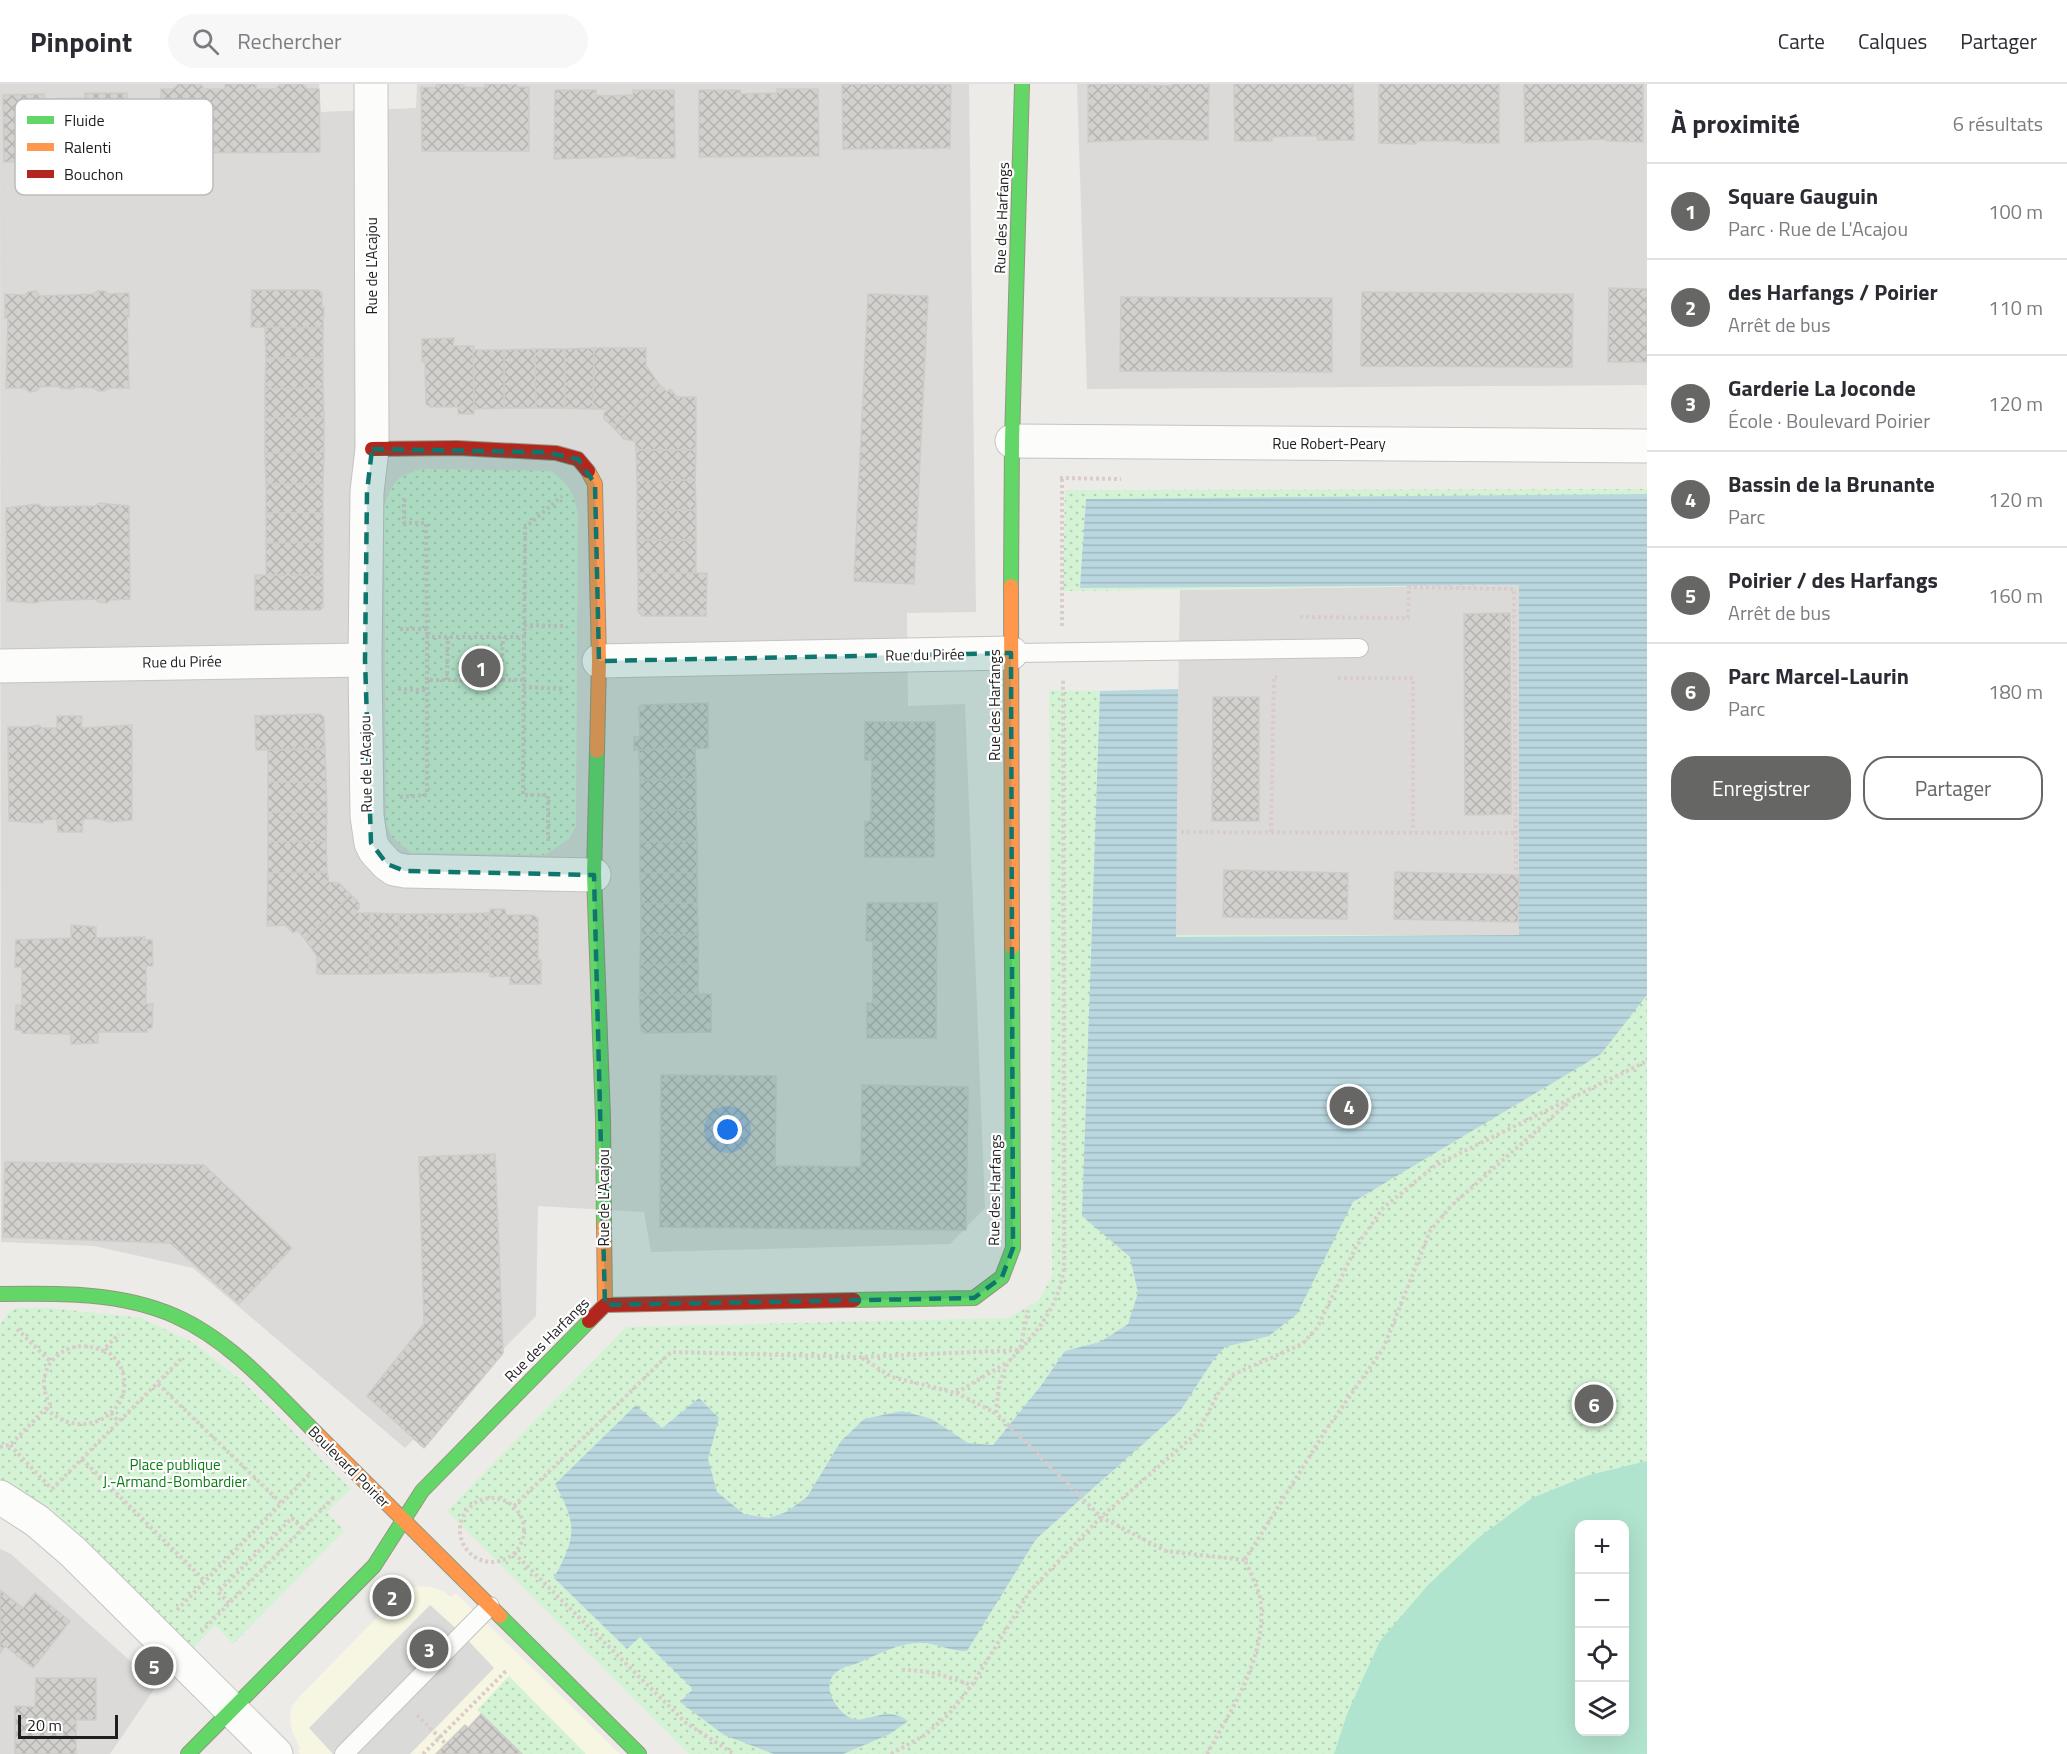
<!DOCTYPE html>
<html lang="fr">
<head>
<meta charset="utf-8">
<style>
  body { margin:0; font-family:"Titillium Web",sans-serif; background:#f7f7f7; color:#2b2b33 }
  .controls { position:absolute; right:18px; bottom:18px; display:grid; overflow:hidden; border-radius:12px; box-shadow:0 6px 24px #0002 }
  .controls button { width:54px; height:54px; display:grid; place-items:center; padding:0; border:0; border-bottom:2px solid #e1e1e2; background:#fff; color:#2b2b33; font:30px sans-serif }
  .scale { position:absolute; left:18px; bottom:15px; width:100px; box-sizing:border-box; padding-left:6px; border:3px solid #1e1e1e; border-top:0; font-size:16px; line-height:21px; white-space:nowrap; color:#1e1e1e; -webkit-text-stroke:4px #fff; paint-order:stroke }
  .you { position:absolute; left:728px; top:1046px; width:21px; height:21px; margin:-15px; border:4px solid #fff; border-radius:50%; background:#1a73e8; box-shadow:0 0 0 9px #1a73e833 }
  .badge { display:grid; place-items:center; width:39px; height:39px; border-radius:50%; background:#666664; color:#fff; font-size:20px; font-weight:700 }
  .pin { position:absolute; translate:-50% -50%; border:3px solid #fff; box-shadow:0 2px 6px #0006 }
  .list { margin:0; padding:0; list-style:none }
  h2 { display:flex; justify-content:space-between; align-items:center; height:78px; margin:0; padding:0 24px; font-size:26px }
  h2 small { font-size:20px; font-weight:400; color:#7c7c81 }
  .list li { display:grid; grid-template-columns:39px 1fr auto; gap:18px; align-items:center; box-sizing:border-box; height:96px; padding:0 24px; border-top:2px solid #e1e1e2 }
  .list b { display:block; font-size:22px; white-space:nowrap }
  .list p { margin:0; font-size:20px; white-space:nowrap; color:#7c7c81 }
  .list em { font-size:20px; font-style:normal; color:#7c7c81 }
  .actions { display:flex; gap:12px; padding:18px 24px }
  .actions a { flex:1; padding:14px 0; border:2px solid #666664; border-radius:24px; text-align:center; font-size:21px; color:#666664 }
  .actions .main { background:#666664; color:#fff }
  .icon { flex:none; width:33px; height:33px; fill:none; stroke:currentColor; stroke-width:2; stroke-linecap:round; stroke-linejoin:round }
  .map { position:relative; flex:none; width:1647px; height:1670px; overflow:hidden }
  header { display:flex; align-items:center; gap:36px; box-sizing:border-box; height:84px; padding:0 30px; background:#fff; border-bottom:2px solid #e1e1e2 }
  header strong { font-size:28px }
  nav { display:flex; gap:33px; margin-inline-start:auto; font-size:21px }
  .search { width:420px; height:54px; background:#f7f7f7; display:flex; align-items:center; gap:15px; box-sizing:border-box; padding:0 21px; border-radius:33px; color:#7c7c81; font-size:22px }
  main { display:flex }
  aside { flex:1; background:#fff }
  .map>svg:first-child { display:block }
  .residential { fill:#dbdad8 }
  .education { fill:#f6f6e2 }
  .religious { fill:#dadad8 }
  .park { fill:url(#park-dots); fill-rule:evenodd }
  .pitch { fill:#b1e4cf; fill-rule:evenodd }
  .water { fill:url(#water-rules) }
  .building { fill:url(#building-cross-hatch); stroke:#cfccc8; stroke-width:1.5 }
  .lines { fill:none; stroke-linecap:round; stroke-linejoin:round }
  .lane-casing { stroke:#c5c4c3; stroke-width:20 }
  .street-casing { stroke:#c5c4c3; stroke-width:35 }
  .fast-casing { stroke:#94967e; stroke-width:16 }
  .slow-casing { stroke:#94967e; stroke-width:16 }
  .jam-casing { stroke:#94967e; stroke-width:16 }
  .path { stroke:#daccca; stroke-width:4; stroke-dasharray:3 3; stroke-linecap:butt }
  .lane { stroke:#fcfcfb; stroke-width:18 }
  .street { stroke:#fcfcfb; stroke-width:33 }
  .fast { stroke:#63d668; stroke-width:14 }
  .slow { stroke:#ff974d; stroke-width:14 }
  .jam { stroke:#b3261e; stroke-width:14 }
  .marked { fill:#0f766e; fill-opacity:0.2; stroke:#0f766e; stroke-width:4.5; stroke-dasharray:12 8; stroke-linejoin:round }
  .labels { text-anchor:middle; stroke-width:4.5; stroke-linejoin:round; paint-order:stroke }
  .street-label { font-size:15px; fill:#1e1e1e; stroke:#fff }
  .park-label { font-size:15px; fill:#0b7d16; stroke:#fff }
  .key { fill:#fff; stroke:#bcbcbc; stroke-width:1.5 }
  .key-label { font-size:16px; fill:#1e1e1e }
</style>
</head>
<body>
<header>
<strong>Pinpoint</strong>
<div class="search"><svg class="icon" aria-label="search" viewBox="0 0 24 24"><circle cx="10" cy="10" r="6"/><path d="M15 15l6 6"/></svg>Rechercher</div>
<nav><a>Carte</a><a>Calques</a><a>Partager</a></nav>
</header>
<main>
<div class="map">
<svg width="1647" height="1670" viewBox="0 0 1647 1670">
  <defs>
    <pattern id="park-dots" width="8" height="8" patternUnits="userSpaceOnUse" patternTransform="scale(1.5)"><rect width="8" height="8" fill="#d4f3d5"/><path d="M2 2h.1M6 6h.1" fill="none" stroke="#b6d0b6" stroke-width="1.8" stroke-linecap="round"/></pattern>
    <pattern id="water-rules" width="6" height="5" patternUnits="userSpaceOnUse" patternTransform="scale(1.5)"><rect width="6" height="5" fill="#bad7e0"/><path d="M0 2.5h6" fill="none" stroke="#9fb8c0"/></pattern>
    <pattern id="building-cross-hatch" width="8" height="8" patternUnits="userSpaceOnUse" patternTransform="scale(1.5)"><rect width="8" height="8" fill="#d3d1ce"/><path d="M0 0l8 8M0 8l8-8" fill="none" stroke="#b5b3b0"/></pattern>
  </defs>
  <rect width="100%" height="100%" fill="#ecebe7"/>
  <!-- residential -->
  <g class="residential">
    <path d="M0,0H319L321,28L416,24L417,0H969L976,528L907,529L908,622L965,620L985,1124L950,1160L651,1168L644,1128L538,1122L536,1232L405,1364L193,1184L94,1162L1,1158Z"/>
    <path d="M1077,0H1647V301L1087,305Z"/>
    <path d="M1520,501L1519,851H1174L1180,506Z"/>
    <path d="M0,1465L11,1470L157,1601L110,1670H0Z"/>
  </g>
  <!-- education -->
  <path class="education" d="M418,1502L431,1503L443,1507L451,1513L456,1509L620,1670H300L298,1668L300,1664L292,1647L290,1636L291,1624L300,1612L391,1519L404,1507Z"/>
  <!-- religious -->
  <path class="religious" d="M430,1521L462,1550L494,1584L410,1670H333L309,1644Z"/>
  <!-- park -->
  <g class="park">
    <path d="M422,385L551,387C568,399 574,409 578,430L576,742L569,755L545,771L411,769L392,753L386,739L384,422C392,399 397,391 422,385Z"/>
    <path d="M1647,405V1670H689L447,1427L626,1243L1008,1234L1038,1217L1052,1193L1049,606L1100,607L1178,605L1175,851H1519V501L1063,507L1065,406ZM1580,1440H1624V1648H1580Z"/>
    <path d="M17,1224H51L141,1234L194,1259L242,1297L351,1405L327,1428L344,1447L233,1560L215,1541L193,1564L0,1398V1240L10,1227Z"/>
    <path d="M509,1592L586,1670H522L477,1626Z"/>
  </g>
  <!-- pitch -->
  <path class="pitch" d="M1647,1377V1670H1334L1347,1630L1380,1557L1428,1501L1478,1454L1532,1414L1589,1391ZM1624,1440V1648H1580V1440Z"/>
  <!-- water -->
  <path class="water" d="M1647,410V911L1601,970L1353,1118L1297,1230L1269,1252L1225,1263L1214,1275L1180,1327L1036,1455L967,1567C951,1568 937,1559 922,1559C899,1558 880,1570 860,1578C851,1582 838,1583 832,1593C824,1605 836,1625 847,1632C865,1644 883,1619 908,1637L890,1650L843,1670H774L724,1651L680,1618L693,1605L640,1553L627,1565L554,1494C576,1453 578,1442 555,1400L636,1321L662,1344L699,1314L719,1334L708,1375L717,1408L744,1430L769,1434L786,1428L807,1413L841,1357L864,1335L902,1327L932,1335L968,1359L993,1361L1040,1303L1065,1267L1100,1258L1128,1240L1138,1209L1130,1173L1082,1132L1100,607L1178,605L1176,853L1519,851V501L1080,504L1086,415Z"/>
  <!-- building -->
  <g class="building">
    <path d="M179,0H200L205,5H225V0H256V5H275L281,0H302L307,5H319L320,68L161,69V5H173Z"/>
    <path d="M438,0H461L465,3L485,4V0H517V3H529V67H422L421,3L434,4Z"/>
    <path d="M856,0L951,1L950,64L843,65L842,1Z"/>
    <path d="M1088,0L1149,1L1150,55L1088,58Z"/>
    <path d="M1172,0H1209L1208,56L1150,55L1149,1L1172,2Z"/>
    <path d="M1234,0H1353L1354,56H1318L1317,52H1294L1272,53V57H1235Z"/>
    <path d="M1379,0H1499V59H1462V57H1416V60L1379,59Z"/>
    <path d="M1524,0H1643V58L1607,57L1606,55L1525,58Z"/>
    <path d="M777,5H818L819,72L699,73V6H740L741,10L777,9Z"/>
    <path d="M555,6H596V11L603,12L633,11V6H674L675,74H637V72L554,75Z"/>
    <path d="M85,9H127V77L4,78L3,11L44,10L45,15L85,14Z"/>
    <path d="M1609,204L1647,205V278H1608Z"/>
    <path d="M252,206H318L322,209V223H324L323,244L251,243Z"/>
    <path d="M36,207L40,212L94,210L97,207H105L108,210L129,209V233H127L129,304H109L105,307H98L94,304L75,303L73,305L60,304V302L40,303L36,307L29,308L25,304H6L8,234H5V210L25,211L28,208Z"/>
    <path d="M1362,208L1573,210L1572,283L1361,282Z"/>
    <path d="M868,210L928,212L914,500L854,497Z"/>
    <path d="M1121,213L1332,214V288L1120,287Z"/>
    <path d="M265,243L323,244V274H266Z"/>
    <path d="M454,254L453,262H474V330H458V323H431L426,320L425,278H422V255Z"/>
    <path d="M594,264L593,325L565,324V265Z"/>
    <path d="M594,264H646V282L659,300L613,343L604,335V329L607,327L605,325H593Z"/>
    <path d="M535,265L536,324H504V266Z"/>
    <path d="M535,265H565V324H536Z"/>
    <path d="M473,266H504V324L474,325Z"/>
    <path d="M266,274H323V304L265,305Z"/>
    <path d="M659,300L667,308L670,305L677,313H696V366H636L635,357L624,355L613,343Z"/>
    <path d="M323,304L324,334H265V305Z"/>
    <path d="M265,334H324V368L265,369Z"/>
    <path d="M636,366H696L695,396L637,397Z"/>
    <path d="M324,368L323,400H266L265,369Z"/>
    <path d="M695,396L696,426L637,427V397Z"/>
    <rect x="266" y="400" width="57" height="29"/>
    <path d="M99,419L129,422L130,515L110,516L107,519L98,518L96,515L40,517L37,519L7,517L6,424L38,420L42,423L95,422Z"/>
    <path d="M696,426V456H637V427Z"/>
    <path d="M266,429H323V458L266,459Z"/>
    <path d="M637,456H696V489H638Z"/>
    <path d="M323,458V491H266V459Z"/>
    <path d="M638,489H707L706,532H642L638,527Z"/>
    <path d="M255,491H323V523L320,526H255Z"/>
    <path d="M1510,529L1511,730L1465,731L1464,530Z"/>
    <path d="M1213,613H1259V737H1212Z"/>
    <path d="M708,619V664L634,666V653H640L639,623L642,621Z"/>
    <path d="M320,630L324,633L325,665L256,666L255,632Z"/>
    <path d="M57,632H82L81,644L132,641V736L110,738L99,735H83L82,748H58L57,735L44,736L43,739L9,737L8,643H27L39,641L42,644H57Z"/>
    <path d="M865,638H935L934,773H865V738L871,737L872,676H865Z"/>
    <path d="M695,664L696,695L640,696L639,666Z"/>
    <path d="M325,665L326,698H268V666Z"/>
    <path d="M696,695V726L640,727V696Z"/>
    <path d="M268,698H326L327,728H268Z"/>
    <path d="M696,726L697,757L640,758V727Z"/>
    <path d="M268,728H327L326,757L268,758Z"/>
    <path d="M326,757L327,788L268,789V758Z"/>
    <path d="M697,757V789H640V758Z"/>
    <path d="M1224,786L1348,789L1347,835L1223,833Z"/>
    <path d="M327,788L329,798L339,799L351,811L305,855L297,846L293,849L286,841L267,842L268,789Z"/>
    <path d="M1395,788L1519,791L1518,838L1394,835Z"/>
    <path d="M640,789H697V819L641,820Z"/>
    <path d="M351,811L359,819V825L357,827L358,829H370L369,890H317V872L305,855Z"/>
    <path d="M697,819L698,851H641V820Z"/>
    <path d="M867,819H937L936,954H867V919H873V857H866Z"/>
    <path d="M490,825H505L506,831H533L538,834V876H541V900H510V892L490,893Z"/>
    <path d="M370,829L399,830V889L369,890Z"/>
    <path d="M489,829L490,888H460L459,830Z"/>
    <rect x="399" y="830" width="29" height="59"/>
    <path d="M428,830H459L460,888L428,889Z"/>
    <path d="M71,841L96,843V854L145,853V856H152L153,882H146V920H153L152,944L147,945V948H98V959L71,960V950L22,949V946H15L16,921H22V883H15L16,856L71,854Z"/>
    <path d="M641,851H698V880L640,881Z"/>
    <path d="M698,880V910L640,911V881Z"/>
    <path d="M711,910V948L644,949L641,946L639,911Z"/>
    <path d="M661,991L776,992L775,1082L861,1083L862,1001L968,1003L966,1146L660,1143Z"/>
    <path d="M495,1070L503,1269L424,1364L367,1312L424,1240L419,1073Z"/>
    <path d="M5,1078L204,1081L292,1164L239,1220L170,1159L3,1153Z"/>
    <path d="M0,1506L23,1524L35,1509L70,1537L33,1584L5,1562L0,1569Z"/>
    <path d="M36,1594H96V1636H76V1670H15V1622L35,1623Z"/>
    <path d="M481,1630L522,1670H436L465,1641L468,1644Z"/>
  </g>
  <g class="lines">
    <defs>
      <g id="lane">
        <path d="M1011,569L1359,564"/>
        <path d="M344,1670L490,1522"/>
      </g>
      <g id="street">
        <path d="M371,0L372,365L367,408L365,576L367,732L371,759L375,767L387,780L394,785L405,787L594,791"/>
        <path d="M1012,357L1647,362"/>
        <path d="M599,577L1011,569"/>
        <path d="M0,582L365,576"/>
        <path d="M0,1413L37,1437L73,1468L276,1670"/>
      </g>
      <g id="fast">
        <path d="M1011,502L1012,357L1022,0"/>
        <path d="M597,667L594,791L603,1034L604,1142"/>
        <path d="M0,1210C58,1209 121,1208 175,1232C230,1256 273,1306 315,1348"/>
        <path d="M854,1216L974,1214L1002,1193L1013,1164L1012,863"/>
        <path d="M500,1532L639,1670"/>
        <path d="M188,1670L374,1482L422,1407L589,1237"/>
      </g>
      <g id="slow">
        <path d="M588,387L595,400L599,577L597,667"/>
        <path d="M1011,502L1012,863"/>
        <path d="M604,1142L605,1221"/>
        <path d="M315,1348L500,1532"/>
      </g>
      <g id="jam">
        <path d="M372,365L457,364L556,369L578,375L588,387"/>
        <path d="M589,1237L605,1221L854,1216"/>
      </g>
    </defs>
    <!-- lane casing -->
    <use href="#lane" class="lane-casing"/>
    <!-- street casing -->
    <use href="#street" class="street-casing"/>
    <!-- fast casing -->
    <use href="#fast" class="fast-casing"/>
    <!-- slow casing -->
    <use href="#slow" class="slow-casing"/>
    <!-- jam casing -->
    <use href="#jam" class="jam-casing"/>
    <!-- path -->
    <g class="path">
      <path d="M1060,394L1121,395"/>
      <path d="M1062,395V542"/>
      <path d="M404,414V439H426L427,553"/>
      <path d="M1300,533L1408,534L1409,503L1514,505L1516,789"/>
      <path d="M524,541L566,542"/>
      <path d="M400,545H427"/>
      <path d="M524,553L525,444L562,412"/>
      <path d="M1338,594H1413V748"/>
      <path d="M447,596L448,553"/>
      <path d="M501,596L503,553"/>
      <path d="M523,596H427V553H524L523,711H548V758"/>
      <path d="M523,603L565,605"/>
      <path d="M398,605L426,606"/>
      <path d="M400,713L427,711V596"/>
      <path d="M1181,748L1516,749"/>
      <path d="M1271,748L1274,593H1277"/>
      <path d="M17,1245L51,1278"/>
      <path d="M862,1274L892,1293L956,1309L1008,1278"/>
      <path d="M158,1300L281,1419"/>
      <path d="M956,1309L996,1329L1101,1433L1166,1467L1245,1476"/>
      <path d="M46,1324C86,1365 144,1320 118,1278C114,1273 109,1269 105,1264"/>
      <path d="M111,1329L119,1338"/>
      <path d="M996,1329L999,1301L1008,1278L1020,1266L1028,1226"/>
      <path d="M10,1361L51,1404"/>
      <path d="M0,1363L10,1361L50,1320C29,1285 67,1249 102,1267L119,1250"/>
      <path d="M82,1375L205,1497"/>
      <path d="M52,1405L183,1273"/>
      <circle cx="492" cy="1446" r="32"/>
      <path d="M514,1422L671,1268L862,1273L1020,1266C1043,1240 1059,1219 1064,1184L1063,594"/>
      <path d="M514,1469L686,1639L734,1670"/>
      <path d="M1245,1476L1326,1346L1383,1265L1430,1147L1452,1121L1569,1018"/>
      <path d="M229,1519L218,1508L292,1434L303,1445"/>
      <path d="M177,1526L310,1390"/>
      <path d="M201,1548L335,1412"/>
      <path d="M902,1586C929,1586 946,1592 971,1601"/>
      <path d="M417,1631L446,1660"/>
      <path d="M423,1670L507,1586"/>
      <path d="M891,1670L925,1651L949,1630L972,1601L1030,1507L1101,1433L1197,1349L1218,1310L1234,1290L1302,1260L1317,1244L1356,1163L1383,1124L1436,1081L1647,977"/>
      <path d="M1207,1670C1232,1625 1266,1573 1261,1520C1260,1506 1250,1489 1245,1476"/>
    </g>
    <!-- lane -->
    <use href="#lane" class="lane"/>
    <!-- street -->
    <use href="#street" class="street"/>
    <!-- fast -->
    <use href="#fast" class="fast"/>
    <!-- slow -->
    <use href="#slow" class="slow"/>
    <!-- jam -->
    <use href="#jam" class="jam"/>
  </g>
  <!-- marked area -->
  <path class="marked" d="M372,365L545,368L578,375L595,400L599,577L1011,569L1013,1164L1002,1193L974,1214L605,1221L594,791L405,787L387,780L371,759L365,576L367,408Z"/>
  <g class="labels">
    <!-- street labels -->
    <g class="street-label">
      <text transform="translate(1002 134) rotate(-88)" y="5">Rue des Harfangs</text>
      <text transform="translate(372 182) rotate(-90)" y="5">Rue de L'Acajou</text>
      <text x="1329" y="365">Rue Robert-Peary</text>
      <text transform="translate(925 571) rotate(-1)" y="5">Rue du Pirée</text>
      <text transform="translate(182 578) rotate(-1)" y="5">Rue du Pirée</text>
      <text transform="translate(995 621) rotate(-90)" y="5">Rue des Harfangs</text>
      <text transform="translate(366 680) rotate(-91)" y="5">Rue de L'Acajou</text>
      <text transform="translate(995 1106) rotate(-89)" y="5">Rue des Harfangs</text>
      <text transform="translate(604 1114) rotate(-90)" y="5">Rue de L'Acajou</text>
      <text transform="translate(547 1256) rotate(-45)" y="5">Rue des Harfangs</text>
      <text transform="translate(349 1383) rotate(45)" y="5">Boulevard Poirier</text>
    </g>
    <!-- park labels -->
    <g class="park-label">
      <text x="175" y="1386">Place publique<tspan x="175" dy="17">J.-Armand-Bombardier</tspan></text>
    </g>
  </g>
  <!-- legend -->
  <rect x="15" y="15" width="198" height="96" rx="9" class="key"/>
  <rect x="27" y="32" width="27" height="8" fill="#63d668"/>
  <rect x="27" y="59" width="27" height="8" fill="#ff974d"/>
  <rect x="27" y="86" width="27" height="8" fill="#b3261e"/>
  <g class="key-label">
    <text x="64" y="42">Fluide</text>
    <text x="64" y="69">Ralenti</text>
    <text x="64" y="96">Bouchon</text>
  </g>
</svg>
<div class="controls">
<button>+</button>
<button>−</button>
<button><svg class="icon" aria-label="locate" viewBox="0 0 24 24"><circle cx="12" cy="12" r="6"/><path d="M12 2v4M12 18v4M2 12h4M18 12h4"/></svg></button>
<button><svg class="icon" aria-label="layers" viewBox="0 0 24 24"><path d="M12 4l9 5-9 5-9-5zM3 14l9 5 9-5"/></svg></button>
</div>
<div class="scale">20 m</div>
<div class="you"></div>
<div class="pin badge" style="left:481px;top:584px">1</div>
<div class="pin badge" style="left:392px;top:1513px">2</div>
<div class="pin badge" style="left:429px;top:1565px">3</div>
<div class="pin badge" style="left:1349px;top:1022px">4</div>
<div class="pin badge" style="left:154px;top:1582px">5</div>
<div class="pin badge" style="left:1594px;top:1320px">6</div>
</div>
<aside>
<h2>À proximité<small>6 résultats</small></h2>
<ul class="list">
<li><span class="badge">1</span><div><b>Square Gauguin</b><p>Parc · Rue de L'Acajou</p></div><em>100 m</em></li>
<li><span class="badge">2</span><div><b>des Harfangs / Poirier</b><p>Arrêt de bus</p></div><em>110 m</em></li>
<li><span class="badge">3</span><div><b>Garderie La Joconde</b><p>École · Boulevard Poirier</p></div><em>120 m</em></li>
<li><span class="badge">4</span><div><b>Bassin de la Brunante</b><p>Parc</p></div><em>120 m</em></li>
<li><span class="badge">5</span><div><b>Poirier / des Harfangs</b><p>Arrêt de bus</p></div><em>160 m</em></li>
<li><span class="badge">6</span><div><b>Parc Marcel-Laurin</b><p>Parc</p></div><em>180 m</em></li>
</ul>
<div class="actions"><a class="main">Enregistrer</a><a>Partager</a></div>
</aside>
</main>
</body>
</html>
